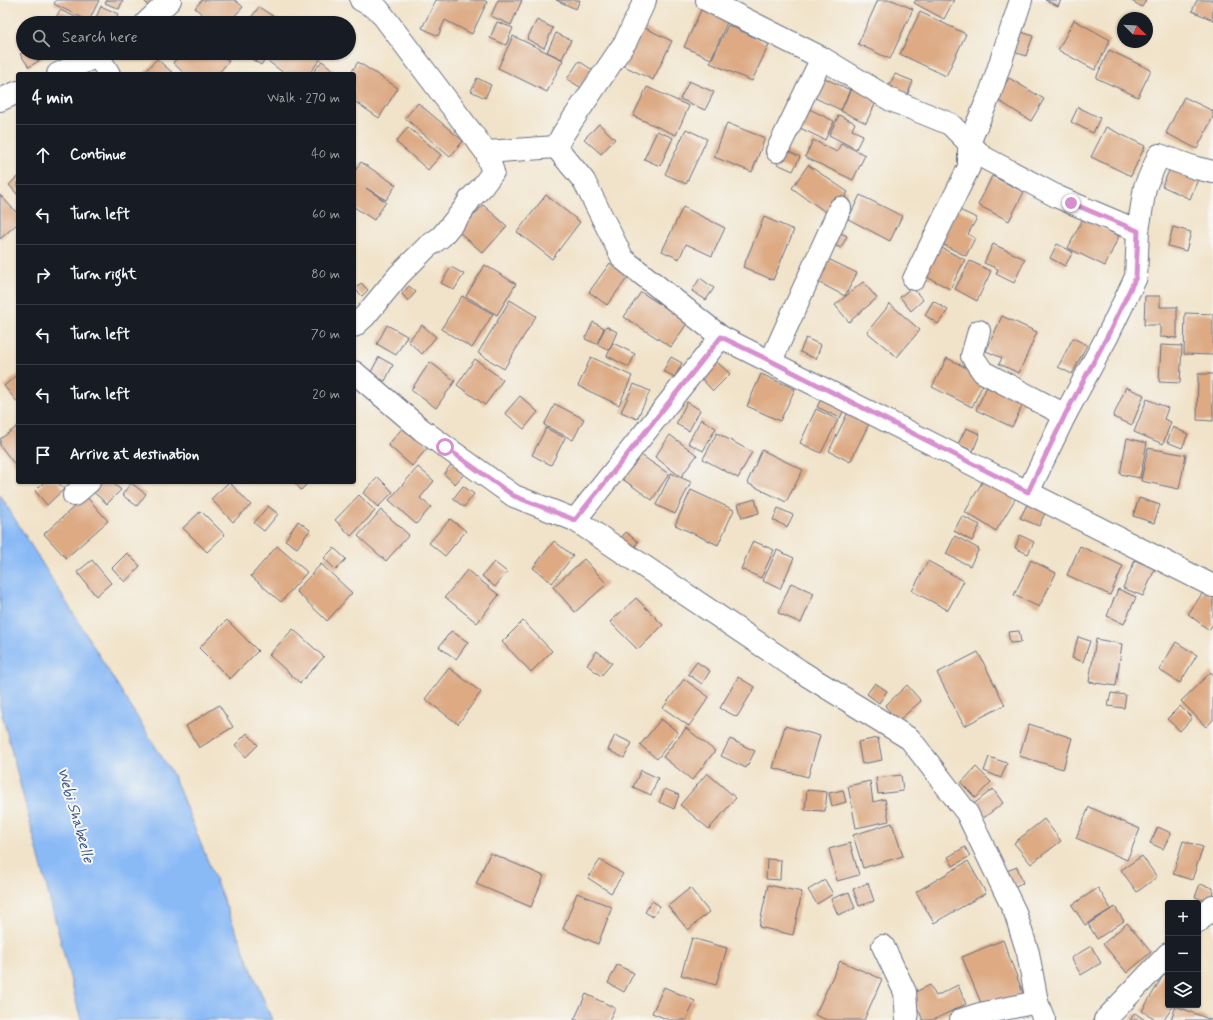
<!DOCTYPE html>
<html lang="en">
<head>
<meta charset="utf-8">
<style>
  body { margin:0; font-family:Mynerve,sans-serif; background:#242831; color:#f1f3f6 }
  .controls { position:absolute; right:12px; bottom:12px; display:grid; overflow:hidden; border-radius:4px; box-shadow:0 1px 3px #0004 }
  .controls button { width:36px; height:36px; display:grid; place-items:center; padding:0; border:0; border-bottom:1px solid #363941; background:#171b24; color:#f1f3f6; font:20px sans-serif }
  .compass { position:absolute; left:1117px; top:12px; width:36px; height:36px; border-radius:50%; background:#171b24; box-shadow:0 1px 3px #0004; rotate:114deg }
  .stop { position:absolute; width:12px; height:12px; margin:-9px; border:3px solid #d690ce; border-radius:50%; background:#fff }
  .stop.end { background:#d690ce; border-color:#fff; box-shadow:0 1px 4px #0008 }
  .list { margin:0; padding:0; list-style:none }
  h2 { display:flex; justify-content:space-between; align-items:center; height:52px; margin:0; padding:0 16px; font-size:17px }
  h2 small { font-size:13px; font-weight:400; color:#9ea1a6 }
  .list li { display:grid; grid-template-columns:26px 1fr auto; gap:12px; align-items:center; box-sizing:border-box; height:60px; padding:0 16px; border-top:1px solid #363941 }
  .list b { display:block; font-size:15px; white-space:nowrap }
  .list em { font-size:13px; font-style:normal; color:#9ea1a6 }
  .icon { flex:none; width:22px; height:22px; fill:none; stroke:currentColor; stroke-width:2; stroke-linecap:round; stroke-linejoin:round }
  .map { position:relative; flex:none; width:1213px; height:1020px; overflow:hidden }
  .search { position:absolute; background:#171b24; box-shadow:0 1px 3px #0004; left:16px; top:16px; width:340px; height:44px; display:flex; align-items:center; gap:10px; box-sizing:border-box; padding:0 14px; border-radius:22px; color:#9ea1a6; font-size:15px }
  .panel { position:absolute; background:#171b24; box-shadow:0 1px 3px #0004; left:16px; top:72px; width:340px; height:412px; border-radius:4px }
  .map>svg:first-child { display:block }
  .water { fill:#8abaf6; stroke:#5274aa }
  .building { fill:#ddaa84 }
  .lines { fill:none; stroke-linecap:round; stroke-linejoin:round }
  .street-casing { stroke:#666e83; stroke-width:24 }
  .street { stroke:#fff; stroke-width:22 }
  .route { stroke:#d690ce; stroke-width:5 }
  .labels { text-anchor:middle; stroke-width:4; stroke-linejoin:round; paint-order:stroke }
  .water-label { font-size:15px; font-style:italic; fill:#375284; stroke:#f6f6f2 }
</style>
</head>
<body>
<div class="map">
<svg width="1213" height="1020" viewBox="0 0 1213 1020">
  <rect width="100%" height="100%" fill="#f6f6f2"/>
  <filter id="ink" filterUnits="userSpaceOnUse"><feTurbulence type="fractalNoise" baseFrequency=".025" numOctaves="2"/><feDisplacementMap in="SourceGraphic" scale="8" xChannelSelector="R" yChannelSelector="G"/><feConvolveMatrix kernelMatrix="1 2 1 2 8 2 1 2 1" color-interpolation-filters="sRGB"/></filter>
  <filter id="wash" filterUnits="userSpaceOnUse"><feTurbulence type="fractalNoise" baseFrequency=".012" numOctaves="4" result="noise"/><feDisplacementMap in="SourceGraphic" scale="16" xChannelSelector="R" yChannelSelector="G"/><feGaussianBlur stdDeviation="0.9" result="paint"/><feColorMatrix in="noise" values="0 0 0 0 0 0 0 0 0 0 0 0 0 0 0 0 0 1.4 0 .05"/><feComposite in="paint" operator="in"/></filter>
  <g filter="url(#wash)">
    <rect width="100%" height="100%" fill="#f1e3c9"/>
    <!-- water -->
    <path class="water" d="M0,495L173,775L272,1020H81L0,706Z"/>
    <g id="blocks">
      <!-- building -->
      <g class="building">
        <path d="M56,0H99L89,21L54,4Z"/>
        <path d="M107,0H123L119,9L105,3Z"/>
        <path d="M144,0H157L148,6Z"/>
        <path d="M202,0H235L243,7L228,23H212L195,8Z"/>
        <path d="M436,0H484L487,2L472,34L445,20L438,36L422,28Z"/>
        <path d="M498,0H522L511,25L491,16Z"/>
        <path d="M556,0H580L576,9Z"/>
        <path d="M878,0H892L913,9L890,59L858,44Z"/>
        <path d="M916,0H954L944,19L914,3Z"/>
        <path d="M1045,0H1061L1058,6Z"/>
        <path d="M1130,0H1146L1142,7Z"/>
        <path d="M1197,0H1213V20L1192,11Z"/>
        <path d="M101,6L118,14L114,23H101L95,20Z"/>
        <path d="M259,7L283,23H247Z"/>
        <path d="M702,8L728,20L711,59L684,47Z"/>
        <path d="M60,10L88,23H53Z"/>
        <path d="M920,12L966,34L946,76L900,54Z"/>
        <path d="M537,20L553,28L544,48L527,39Z"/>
        <path d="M1074,20L1110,40L1095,70L1058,50Z"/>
        <path d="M497,22L513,28L506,45L490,38Z"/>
        <path d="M728,25L769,44L752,81L710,63Z"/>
        <path d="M641,26L672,41L653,80L622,65Z"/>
        <path d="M1016,30L1033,36L1026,56L1009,50Z"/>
        <path d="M556,33L571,40L562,59L547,52Z"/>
        <path d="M513,36L563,60L547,92L498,68Z"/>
        <path d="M1109,50L1151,70L1138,97L1096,78Z"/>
        <path d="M22,53H39L43,58L29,67L20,54Z"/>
        <path d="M181,53H204L207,56L210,53H219L229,61L218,74H185L173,63Z"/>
        <path d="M242,53H269L261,65Z"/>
        <path d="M274,53H325L309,74H285L268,61Z"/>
        <path d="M157,59L174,74H143Z"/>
        <path d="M322,61L338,74H312Z"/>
        <path d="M579,61L594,71L583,89L567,79Z"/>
        <path d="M358,62L398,88L379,118L354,101V74H350Z"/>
        <path d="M895,74L913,81L906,98L887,90Z"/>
        <path d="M822,77L850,90L841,110L813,97Z"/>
        <path d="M477,78L491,85L485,98L471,91Z"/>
        <path d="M1009,78L1044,99L1031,121L996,99Z"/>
        <path d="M689,81L714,92L705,110L680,99Z"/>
        <path d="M853,84L879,96L866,123L841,111Z"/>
        <path d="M647,87L689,106L676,135L633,116Z"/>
        <path d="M1184,97L1213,111V117L1197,149L1166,133Z"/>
        <path d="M418,103L463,141L450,157L405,118Z"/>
        <path d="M805,107L834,121L825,140L796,126Z"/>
        <path d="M1078,107L1100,118L1093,133L1071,122Z"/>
        <path d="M839,115L855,123L852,130L863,135L856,149L829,135Z"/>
        <path d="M727,123L765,138L752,172L714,157Z"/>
        <path d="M599,124L615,139L601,154L584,139Z"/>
        <path d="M408,127L441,155L428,170L396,142Z"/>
        <path d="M1106,127L1145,146L1131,176L1091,157Z"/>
        <path d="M686,129L707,139L686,184L665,174Z"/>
        <path d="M657,131L673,138L660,166L644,159Z"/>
        <path d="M813,140L837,152L841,143L865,155L853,180L805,157Z"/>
        <path d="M784,149L800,157L793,171L777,164Z"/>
        <path d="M361,162L396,185L386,200L366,188L386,202L374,220L354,207V182L355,180H354V172Z"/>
        <path d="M808,165L848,192L831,216L792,188Z"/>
        <path d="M1171,167L1198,179L1190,199L1162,186Z"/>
        <path d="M18,176V195L9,185Z"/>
        <path d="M992,176L1024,192L1009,221L978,205Z"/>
        <path d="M0,195L18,214V223L0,239Z"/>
        <path d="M546,195L580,222L552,259L517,232Z"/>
        <path d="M860,195L902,216L890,241L848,219Z"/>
        <path d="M483,205L507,226L483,253L459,232Z"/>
        <path d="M683,207L725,228L712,256L686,244L679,259L662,251Z"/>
        <path d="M957,209L977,218L968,234L975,238L966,256L940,243Z"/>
        <path d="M764,217L794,230L773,280L743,267Z"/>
        <path d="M1083,218L1119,236L1105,266L1068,248Z"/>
        <path d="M1173,227L1191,232L1186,251L1168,246Z"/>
        <path d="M835,230L847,236L841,248L829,243Z"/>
        <path d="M993,244L1025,259L1014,283L996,274L998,269L984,263Z"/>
        <path d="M1057,244L1073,252L1065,266L1050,258Z"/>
        <path d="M936,245L965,260L950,289L921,274Z"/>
        <path d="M824,257L857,273L845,296L812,279Z"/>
        <path d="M970,261L991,271L977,301L955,289Z"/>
        <path d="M610,263L628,277L607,305L589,292Z"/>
        <path d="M485,265L516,284L497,315L466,296Z"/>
        <path d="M451,267L464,274L454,290L441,283Z"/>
        <path d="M700,278L714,288L706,300L692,291Z"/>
        <path d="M863,282L877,298L849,322L835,305Z"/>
        <path d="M361,283L368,290L362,296L355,289Z"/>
        <path d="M409,286L416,292L408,301L402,294Z"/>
        <path d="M912,287L923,300L911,311L900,297Z"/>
        <path d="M641,292L688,322L671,347L624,317Z"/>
        <path d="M462,296L493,314L472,348L441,329Z"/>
        <path d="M1145,296H1160V307H1177V338L1160,337V325H1144Z"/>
        <path d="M510,300L536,316L504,369L478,353Z"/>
        <path d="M933,301L948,310L938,324L925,315Z"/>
        <path d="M890,304L920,330L897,357L867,332Z"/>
        <path d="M1185,313L1213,314V355L1184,354Z"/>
        <path d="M1002,316L1037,332L1019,373L999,364L1002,358L986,351Z"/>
        <path d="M593,322L604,328L597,344L585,339Z"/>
        <path d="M387,325L407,336L396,355L377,344Z"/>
        <path d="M422,325L436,337L422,354L408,341Z"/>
        <path d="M606,326L617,332L609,350L597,344Z"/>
        <path d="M806,338L821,345L816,359L800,352Z"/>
        <path d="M1073,338L1087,345L1072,374L1058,367Z"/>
        <path d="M613,343L635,354L629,367L607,356Z"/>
        <path d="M1161,345L1182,346L1180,383L1159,382Z"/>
        <path d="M379,357L393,365L385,381L370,374Z"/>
        <path d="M591,357L632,376L619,405L578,386Z"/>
        <path d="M671,357L682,363L675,377L663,371Z"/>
        <path d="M947,358L986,378L972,407L932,387Z"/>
        <path d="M475,359L503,380L485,405L457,385Z"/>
        <path d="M716,361L730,374L713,391L700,377Z"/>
        <path d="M430,362L455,381L436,408L411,390Z"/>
        <path d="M18,374V403L4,386Z"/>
        <path d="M761,374L795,389L780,421L747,406Z"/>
        <path d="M1198,374H1213V421L1197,420Z"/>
        <path d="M990,380L1026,398L1012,427L976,410Z"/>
        <path d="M634,384L650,391L637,419L621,412Z"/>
        <path d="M1126,387L1144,395L1132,425L1113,417Z"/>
        <path d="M826,389L849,400L840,418L817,407Z"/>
        <path d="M520,396L538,412L524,429L505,413Z"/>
        <path d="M1147,399L1168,408L1164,419L1171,422L1163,444L1134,432Z"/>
        <path d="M687,402L700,410L689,431L676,424Z"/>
        <path d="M555,404L584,419L573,440L544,425Z"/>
        <path d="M850,408L872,418L850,462L829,451Z"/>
        <path d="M816,409L838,420L821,453L800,443Z"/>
        <path d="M701,419L716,428L703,451L688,443Z"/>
        <path d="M405,425L429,446L412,466L388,445Z"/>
        <path d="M18,426V463L15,465L0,445V439Z"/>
        <path d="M1173,427L1188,434L1182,448L1167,442Z"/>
        <path d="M546,428L565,438L551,465L532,455Z"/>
        <path d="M966,428L980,434L973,451L958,444Z"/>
        <path d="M717,433L752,452L738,478L703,459Z"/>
        <path d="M670,435L697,455L681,477L655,457Z"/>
        <path d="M1127,438L1147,443L1140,478L1120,474Z"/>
        <path d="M1148,448L1186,455L1179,489L1141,481Z"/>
        <path d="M762,450L803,470L786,502L747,483Z"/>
        <path d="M638,453L669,474L652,500L621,478Z"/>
        <path d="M453,462L465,473L455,484L444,474Z"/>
        <path d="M418,467L434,481L420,498L431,507L416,524L389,500Z"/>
        <path d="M671,473L691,482L675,514L656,505Z"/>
        <path d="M378,477L393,492L378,507L363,493Z"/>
        <path d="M985,477L1017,496L996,531L965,512Z"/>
        <path d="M44,482H58L64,489L47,505L35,491Z"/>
        <path d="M96,482H112L121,490L107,504L90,489Z"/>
        <path d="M229,482L251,505L233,522L211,499Z"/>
        <path d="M294,482H309L301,490Z"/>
        <path d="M131,483L146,494L137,506L122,495Z"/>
        <path d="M463,486L474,494L464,507L453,499Z"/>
        <path d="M691,490L734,510L718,545L675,525Z"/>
        <path d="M359,495L375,511L351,536L335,520Z"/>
        <path d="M86,496L108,521L66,558L44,534Z"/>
        <path d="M1139,498L1160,505L1154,523L1133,516Z"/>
        <path d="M755,499L759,513L742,518L738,504Z"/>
        <path d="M1029,501L1047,509L1039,526L1020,518Z"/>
        <path d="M268,506L278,514L264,531L254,523Z"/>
        <path d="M778,508L793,515L787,527L773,520Z"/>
        <path d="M381,510L409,535L386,561L358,536Z"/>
        <path d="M201,511L225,535L207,552L183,528Z"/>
        <path d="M962,516L980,525L972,541L954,531Z"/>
        <path d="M450,519L466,531L445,556L429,543Z"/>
        <path d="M298,521L310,530L297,548L285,540Z"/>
        <path d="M626,532L638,542L631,551L618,541Z"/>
        <path d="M1020,535L1034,542L1028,554L1015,548Z"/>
        <path d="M955,536L979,549L970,566L946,554Z"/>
        <path d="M554,541L573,556L552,583L533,568Z"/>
        <path d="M753,541L774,550L761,578L741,569Z"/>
        <path d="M277,546L307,572L281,602L251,576Z"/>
        <path d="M1080,546L1123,566L1110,595L1067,575Z"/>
        <path d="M334,548L346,559L336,570L324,558Z"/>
        <path d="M777,550L794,558L780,589L763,581Z"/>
        <path d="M127,553L140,566L125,582L112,568Z"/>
        <path d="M584,559L607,584L575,612L553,587Z"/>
        <path d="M92,560L111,583L96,596L77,572Z"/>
        <path d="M1031,560L1056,573L1039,607L1014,595Z"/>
        <path d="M1135,560L1155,569L1143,596L1123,588Z"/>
        <path d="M928,561L964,581L948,610L912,591Z"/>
        <path d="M494,562L507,572L495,587L482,576Z"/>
        <path d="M321,564L352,593L327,621L296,591Z"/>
        <path d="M467,570L499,595L477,623L445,597Z"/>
        <path d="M791,583L814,593L801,623L778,613Z"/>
        <path d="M1118,589L1136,597L1124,624L1107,616Z"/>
        <path d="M1204,591L1213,597V624L1209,630L1188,614Z"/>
        <path d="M636,598L663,625L638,650L610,622Z"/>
        <path d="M227,620L258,651L230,679L199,648Z"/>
        <path d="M523,621L552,651L531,672L502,642Z"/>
        <path d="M293,629L324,657L300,683L269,655Z"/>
        <path d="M451,631L468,642L456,659L439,647Z"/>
        <path d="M1019,631L1021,642L1010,643L1008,632Z"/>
        <path d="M1078,637L1090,641L1083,662L1072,658Z"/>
        <path d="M1096,639L1122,644L1116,686L1089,682Z"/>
        <path d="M1176,642L1197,655L1180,683L1159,670Z"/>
        <path d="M597,651L612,663L601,676L587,665Z"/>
        <path d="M978,652L1005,705L964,726L937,673Z"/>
        <path d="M697,662L710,671L702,684L688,674Z"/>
        <path d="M449,668L481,692L458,724L425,699Z"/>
        <path d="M1211,672L1213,675V720L1206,727L1181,701Z"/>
        <path d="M738,677L755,687L737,717L720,708Z"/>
        <path d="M684,679L709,697L689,726L663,708Z"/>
        <path d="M875,683L887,691L879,703L867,694Z"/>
        <path d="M907,685L921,701L898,721L885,706Z"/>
        <path d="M1111,693L1126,695L1124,708L1108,706Z"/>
        <path d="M219,705L233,727L199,748L186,726Z"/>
        <path d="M1180,706L1192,718L1180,731L1167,719Z"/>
        <path d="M661,719L678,732L657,759L640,745Z"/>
        <path d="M1029,724L1072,738L1063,769L1019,756Z"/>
        <path d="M785,726L820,736L808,777L773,768Z"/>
        <path d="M686,728L715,751L692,780L663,757Z"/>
        <path d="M247,733L258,745L246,757L235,745Z"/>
        <path d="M615,735L632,743L624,758L608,750Z"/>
        <path d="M878,738L882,760L862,764L858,742Z"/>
        <path d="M730,739L755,751L746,768L721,756Z"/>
        <path d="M989,757L1007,763L1001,778L984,771Z"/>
        <path d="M976,767L991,782L976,798L961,783Z"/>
        <path d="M641,770L658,778L651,795L633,787Z"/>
        <path d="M707,773L736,798L709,829L680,805Z"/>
        <path d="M901,775L903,791L878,794L876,778Z"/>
        <path d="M870,781L873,802L885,799L889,821L856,828L848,786Z"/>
        <path d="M665,789L679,795L674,809L659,802Z"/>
        <path d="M993,789L1003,803L981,820L971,806Z"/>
        <path d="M807,790L827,792L825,811L805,810Z"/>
        <path d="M843,790L846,802L832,806L829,793Z"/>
        <path d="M1089,807L1140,829L1127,860L1076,838Z"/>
        <path d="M1044,819L1061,841L1031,864L1014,843Z"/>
        <path d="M892,823L903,856L863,868L853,835Z"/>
        <path d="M1158,827L1171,833L1163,849L1150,843Z"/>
        <path d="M1183,841L1203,847L1192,880L1173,874Z"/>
        <path d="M850,843L859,875L837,881L829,849Z"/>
        <path d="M965,847L970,856L953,866L948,857Z"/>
        <path d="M490,853L544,876L531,907L476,884Z"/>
        <path d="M1142,856L1157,877L1137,892L1121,870Z"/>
        <path d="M767,859L781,860L780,880L766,879Z"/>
        <path d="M600,860L623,874L611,893L588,878Z"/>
        <path d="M968,861L986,893L934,923L916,892Z"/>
        <path d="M1017,867L1023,883L1010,888L1004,872Z"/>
        <path d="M825,880L833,894L817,904L808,890Z"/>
        <path d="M868,883L874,901L859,906L853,889Z"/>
        <path d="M1200,884L1213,888L1212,903L1195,897Z"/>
        <path d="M768,885L802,892L793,935L759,927Z"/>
        <path d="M690,888L709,912L688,930L668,906Z"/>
        <path d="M1098,888L1111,909L1085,925L1072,905Z"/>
        <path d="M849,892L855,908L838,915L831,899Z"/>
        <path d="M577,893L612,907L598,944L563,929Z"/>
        <path d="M652,901L660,906L653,917L645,912Z"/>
        <path d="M1115,907L1124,921L1097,939L1088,924Z"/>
        <path d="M1127,923L1151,952L1127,973L1103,944Z"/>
        <path d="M692,938L727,948L716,985L681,975Z"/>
        <path d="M1003,940L1023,993L983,1008L962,957Z"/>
        <path d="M1091,946L1101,963L1081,975L1071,958Z"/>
        <path d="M840,961L882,979L864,1020H827L815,1015Z"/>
        <path d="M617,965L634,973L624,992L608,983Z"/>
        <path d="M1164,974L1168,977V1005H1174L1164,1020H1157L1142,1011Z"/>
        <path d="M930,985L936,996L958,985L966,1004L933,1020H923L911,994Z"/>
        <path d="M664,987L695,1001L686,1020H669L652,1013Z"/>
        <path d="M586,994L615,1008L609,1020H574Z"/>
        <path d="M1176,1006L1211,1020H1171Z"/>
        <path d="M1135,1013L1145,1020H1130Z"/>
      </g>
    </g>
  </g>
  <g filter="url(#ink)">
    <use href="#blocks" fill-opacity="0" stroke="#666e83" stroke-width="1"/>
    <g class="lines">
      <defs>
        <g id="street">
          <path d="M707,0L822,58L891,100L950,124L983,157L1058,197L1138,231"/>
          <path d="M146,23L170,0"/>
          <path d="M98,56L109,74"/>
          <path d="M58,74L103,53"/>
          <path d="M0,100L18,92"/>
          <path d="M556,147L584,181L623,259L721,337L1213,586"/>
          <path d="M556,147L563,134L626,41L645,0"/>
          <path d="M777,151L822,58"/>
          <path d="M486,152L556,147"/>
          <path d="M914,279L969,167V143L990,94L1021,0"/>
          <path d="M354,326L365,316L399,275L427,247L441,237L461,213L471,198L482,187L493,172L486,152L378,9L361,0"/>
          <path d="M979,331L972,356L983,372L1065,415"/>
          <path d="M771,361L840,208"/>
          <path d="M354,372L422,430L514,496L575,520L800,671L910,739L967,813L1015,912L1028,953L1037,1002L1044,1020"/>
          <path d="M1028,492L1065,415L1108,335L1136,277L1138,231L1145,187L1159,155L1196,168L1213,172"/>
          <path d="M74,495L89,482"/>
          <path d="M575,520L721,337"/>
          <path d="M1198,922L1213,906"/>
          <path d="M883,946L905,992L907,1020"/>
          <path d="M961,1020L980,1014L1037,1002"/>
          <path d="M1105,1020L1168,954"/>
        </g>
      </defs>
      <!-- street casing -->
      <use href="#street" class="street-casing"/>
      <!-- street -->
      <use href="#street" class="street"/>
    </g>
  </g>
  <g class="lines" filter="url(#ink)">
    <!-- route -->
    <path class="route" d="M445,447L514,496L575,520L721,337L771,361L1028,492L1065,415L1108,335L1136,277L1138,231L1071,203"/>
  </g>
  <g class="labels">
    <!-- water labels -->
    <g class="water-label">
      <text transform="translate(76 815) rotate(74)" y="5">Webi Shabeelle</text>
    </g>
  </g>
</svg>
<div class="controls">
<button>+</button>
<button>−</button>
<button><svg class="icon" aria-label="layers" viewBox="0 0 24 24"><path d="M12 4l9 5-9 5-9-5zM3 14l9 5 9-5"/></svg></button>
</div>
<svg class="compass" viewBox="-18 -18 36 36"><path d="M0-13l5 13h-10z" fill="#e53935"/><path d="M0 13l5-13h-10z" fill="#9ea1a6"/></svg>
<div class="stop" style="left:445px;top:447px"></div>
<div class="stop end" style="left:1071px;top:203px"></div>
<div class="search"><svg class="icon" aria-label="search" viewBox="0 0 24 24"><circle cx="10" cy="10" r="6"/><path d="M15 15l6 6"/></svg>Search here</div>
<section class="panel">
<h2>4 min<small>Walk · 270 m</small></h2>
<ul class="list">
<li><svg class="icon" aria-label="ahead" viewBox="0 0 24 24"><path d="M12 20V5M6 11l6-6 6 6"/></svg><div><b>Continue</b></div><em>40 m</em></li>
<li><svg class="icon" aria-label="left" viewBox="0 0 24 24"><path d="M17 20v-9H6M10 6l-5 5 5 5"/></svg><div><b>Turn left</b></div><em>60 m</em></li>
<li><svg class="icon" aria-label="right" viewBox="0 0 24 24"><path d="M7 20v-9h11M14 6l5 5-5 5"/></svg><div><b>Turn right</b></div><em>80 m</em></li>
<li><svg class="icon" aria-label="left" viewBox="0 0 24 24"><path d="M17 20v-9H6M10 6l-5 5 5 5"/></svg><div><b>Turn left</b></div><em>70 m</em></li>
<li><svg class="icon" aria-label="left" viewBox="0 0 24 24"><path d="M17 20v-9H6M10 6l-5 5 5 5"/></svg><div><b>Turn left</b></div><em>20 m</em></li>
<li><svg class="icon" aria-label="arrive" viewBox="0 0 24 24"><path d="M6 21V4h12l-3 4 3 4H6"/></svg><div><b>Arrive at destination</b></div></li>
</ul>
</section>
</div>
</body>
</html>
